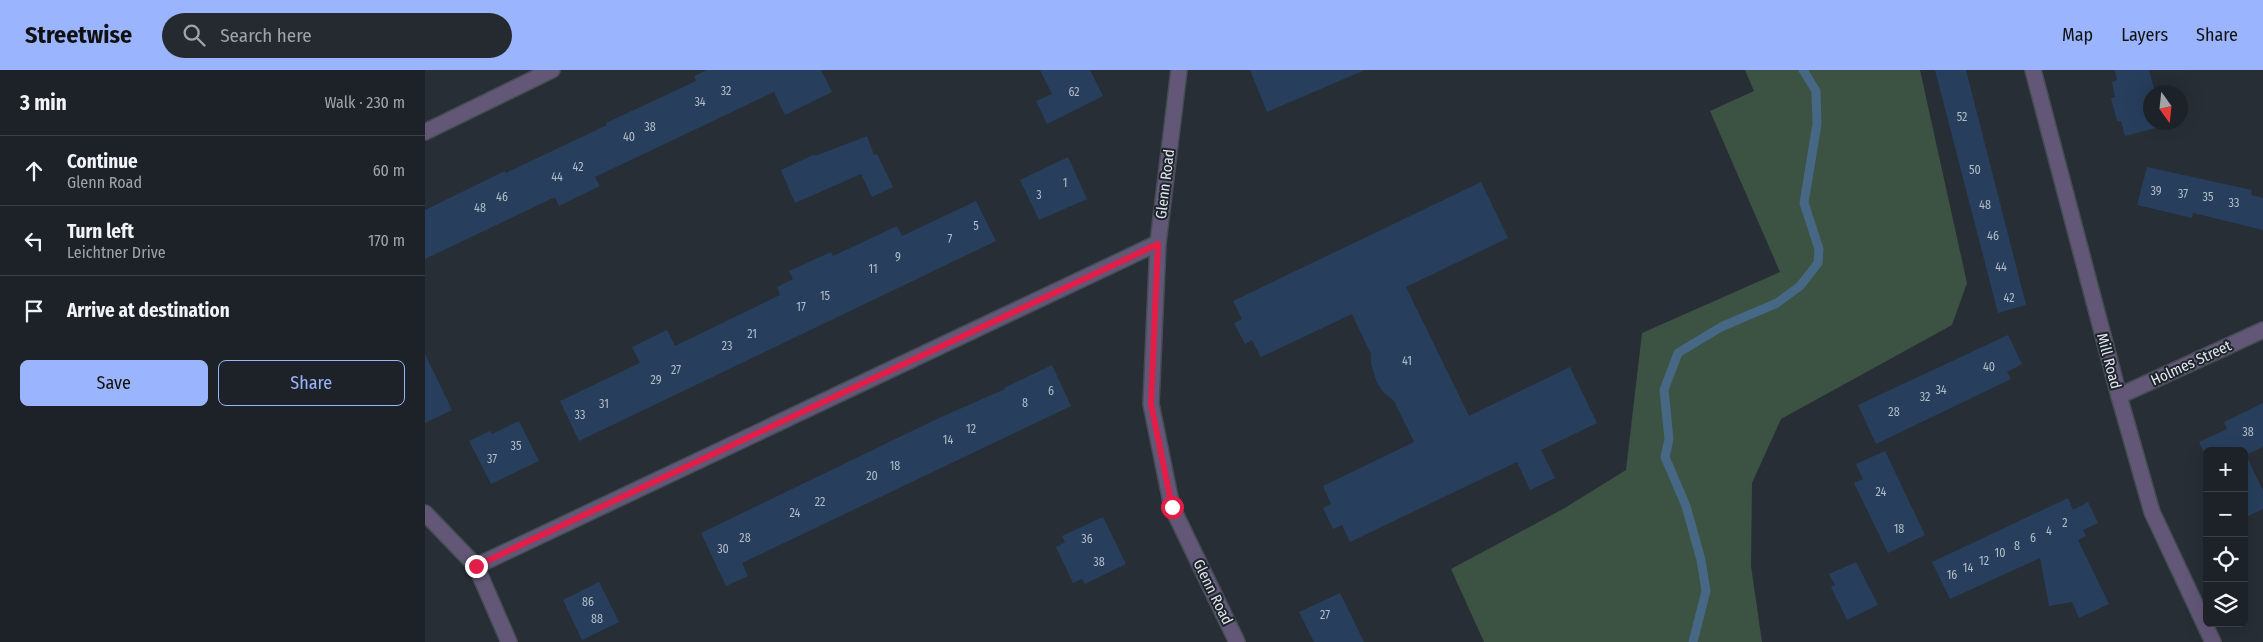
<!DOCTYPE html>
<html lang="en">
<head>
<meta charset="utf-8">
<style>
  body { margin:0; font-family:"Fira Sans Condensed",sans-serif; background:#252a30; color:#f1f3f6 }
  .controls { position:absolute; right:15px; bottom:15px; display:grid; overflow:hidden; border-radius:8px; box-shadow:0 5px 20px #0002 }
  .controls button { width:45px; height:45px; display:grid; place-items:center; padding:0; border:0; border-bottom:1px solid #3b3f45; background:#1d2228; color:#f1f3f6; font:25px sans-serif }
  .compass { position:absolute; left:1718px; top:15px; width:45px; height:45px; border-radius:50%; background:#1d2228; box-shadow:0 5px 20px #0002; rotate:165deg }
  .stop { position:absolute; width:15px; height:15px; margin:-11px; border:4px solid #e11d48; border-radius:50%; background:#fff }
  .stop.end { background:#e11d48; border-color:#fff; box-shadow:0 1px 5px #0008 }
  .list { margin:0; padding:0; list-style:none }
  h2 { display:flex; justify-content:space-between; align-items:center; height:65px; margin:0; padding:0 20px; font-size:21px }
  h2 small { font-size:16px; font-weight:400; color:#a0a4a8 }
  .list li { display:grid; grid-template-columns:32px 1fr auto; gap:15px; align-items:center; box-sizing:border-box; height:70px; padding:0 20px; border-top:1px solid #3b3f45 }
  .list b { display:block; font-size:19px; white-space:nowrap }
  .list p { margin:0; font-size:16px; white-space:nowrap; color:#a0a4a8 }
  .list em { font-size:16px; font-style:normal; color:#a0a4a8 }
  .actions { display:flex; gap:10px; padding:15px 20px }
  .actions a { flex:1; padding:11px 0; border:1px solid #9ab5fd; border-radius:8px; text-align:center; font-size:18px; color:#9ab5fd }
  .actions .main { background:#9ab5fd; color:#111 }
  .icon { flex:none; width:28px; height:28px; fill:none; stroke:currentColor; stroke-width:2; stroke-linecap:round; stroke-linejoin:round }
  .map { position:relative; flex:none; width:1838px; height:572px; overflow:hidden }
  header { display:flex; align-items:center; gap:30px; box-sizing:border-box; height:70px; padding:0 25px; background:#9ab5fd; color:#111 }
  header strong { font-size:24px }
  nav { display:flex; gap:28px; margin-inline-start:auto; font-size:18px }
  .search { width:350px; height:45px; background:#252a30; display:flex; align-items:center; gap:12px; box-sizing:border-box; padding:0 18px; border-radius:28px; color:#a0a4a8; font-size:19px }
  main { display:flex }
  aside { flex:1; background:#1d2228 }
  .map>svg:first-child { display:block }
  .green { fill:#3c5243 }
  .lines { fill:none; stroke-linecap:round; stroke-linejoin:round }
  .stream { stroke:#466884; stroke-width:9 }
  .building { fill:#273f5d }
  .minor-casing { stroke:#454c53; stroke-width:18 }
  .minor { stroke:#635778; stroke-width:15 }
  .route { stroke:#e11d48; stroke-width:6 }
  .labels { text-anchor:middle; stroke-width:4; stroke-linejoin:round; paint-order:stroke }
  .number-label { font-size:12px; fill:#b3bdc8 }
  .street-label { font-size:15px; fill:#e2e7ec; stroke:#1e242b }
</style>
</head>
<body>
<header>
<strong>Streetwise</strong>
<div class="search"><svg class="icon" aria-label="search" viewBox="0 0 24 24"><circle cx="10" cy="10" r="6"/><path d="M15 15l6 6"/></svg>Search here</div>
<nav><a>Map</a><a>Layers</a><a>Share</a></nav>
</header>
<main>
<aside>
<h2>3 min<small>Walk · 230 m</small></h2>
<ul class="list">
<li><svg class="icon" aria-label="ahead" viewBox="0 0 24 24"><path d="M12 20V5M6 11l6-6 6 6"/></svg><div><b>Continue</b><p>Glenn Road</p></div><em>60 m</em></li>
<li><svg class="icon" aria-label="left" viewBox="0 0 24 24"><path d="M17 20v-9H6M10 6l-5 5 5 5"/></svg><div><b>Turn left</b><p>Leichtner Drive</p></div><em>170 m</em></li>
<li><svg class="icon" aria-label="arrive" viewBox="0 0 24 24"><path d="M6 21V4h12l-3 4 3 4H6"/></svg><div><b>Arrive at destination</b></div></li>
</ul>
<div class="actions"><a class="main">Save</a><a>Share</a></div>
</aside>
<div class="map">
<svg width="1838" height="572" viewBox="0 0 1838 572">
  <rect width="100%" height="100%" fill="#272e36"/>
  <!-- green -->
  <path class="green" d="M1320,0H1495L1542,213L1527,255L1356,349L1327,413L1326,496L1337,572H1059L1026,499L1138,439L1201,400L1217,263L1355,202L1285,41L1329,21Z"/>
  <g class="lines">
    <!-- stream -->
    <path class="stream" d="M1268,572L1281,521L1276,490L1261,436L1240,387L1244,369L1239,320L1253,283L1296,257L1352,233L1375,216L1393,193L1394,179L1379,133L1392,54L1391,21L1378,0"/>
  </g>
  <!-- building -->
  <g class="building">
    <path d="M282,0H396L407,22L360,45L349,22L170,107L175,116L134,136L130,127L0,189V140L80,101L81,103L182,55L181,53L271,11L269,6Z"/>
    <path d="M615,0H665L678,26L622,54L611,31L627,24Z"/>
    <path d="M825,0H940L842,42Z"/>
    <path d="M1510,0H1541L1601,235L1573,243Z"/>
    <path d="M1690,0H1724L1730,22H1726V52H1734L1735,57L1700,66L1696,51H1692L1686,28L1690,27L1687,12L1692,10Z"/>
    <path d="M442,66L449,85L452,84L468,117L447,127L436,104L370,133L356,100L390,84V86Z"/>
    <path d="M643,87L662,129L614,150L595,110Z"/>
    <path d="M1722,97L1827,120L1826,125L1838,128V160L1768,143L1767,148L1712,135Z"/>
    <path d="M1056,112L1083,168L981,217L1044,346L1145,297L1172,353L1116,380L1130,408L1105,420L1092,392L925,472L917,455L908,459L898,438L906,434L898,416L989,372L969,331L959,323L952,313L946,294V284L927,244L836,287L827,270L820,274L809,253L817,249L808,231Z"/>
    <path d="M551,131L571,171L154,371L135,331L215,293L207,277L242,260L250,276L355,225L352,217L368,209L364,201L406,182L408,186L472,156L477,166Z"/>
    <path d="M1583,265L1597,294L1582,302L1586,309L1451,374L1433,335Z"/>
    <path d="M0,284L27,340L0,353Z"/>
    <path d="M627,295L646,336L317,493L323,506L301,516L276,463L514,348L580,319L579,318Z"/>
    <path d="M1838,333V377L1821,385L1838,421V439L1819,448V381H1782V395L1778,388L1781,386L1774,372L1802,359L1799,352Z"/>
    <path d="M94,351L114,391L66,414L44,371L65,361L67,364Z"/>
    <path d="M1460,381L1500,465L1463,483L1429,413L1438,409L1431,394Z"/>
    <path d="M1643,428L1648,440L1663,432L1673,453L1658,460L1661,466L1653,470L1684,534L1654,548L1647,532L1624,536L1615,488L1525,529L1507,492Z"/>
    <path d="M678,447L701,494L660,514L657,509L648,513L631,477L640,472L637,466Z"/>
    <path d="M1431,492L1453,535L1422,550L1406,517L1410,515L1404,504Z"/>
    <path d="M174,512L194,552L157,570L138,530Z"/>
    <path d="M915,523L939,572H889L874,542Z"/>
  </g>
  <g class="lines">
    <defs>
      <g id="minor">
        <path d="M754,0L733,173L726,334L747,437L812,572"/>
        <path d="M1608,0L1694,326L1727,442L1788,572"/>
        <path d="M0,62L127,0"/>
        <path d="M1694,326L1838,260"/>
        <path d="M0,443L51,496L84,572"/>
        <path d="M51,496L733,173"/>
      </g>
    </defs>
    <!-- minor casing -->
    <use href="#minor" class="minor-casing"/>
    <!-- minor -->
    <use href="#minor" class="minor"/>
  </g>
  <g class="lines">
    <!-- route -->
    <path class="route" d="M51,496L733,174L726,334L747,437"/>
  </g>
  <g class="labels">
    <!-- number labels -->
    <g class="number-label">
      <text x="301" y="25">32</text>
      <text x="649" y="26">62</text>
      <text x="275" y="36">34</text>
      <text x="1537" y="51">52</text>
      <text x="225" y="61">38</text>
      <text x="204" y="71">40</text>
      <text x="153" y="101">42</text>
      <text x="1550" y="104">50</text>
      <text x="132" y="111">44</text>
      <text x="640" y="117">1</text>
      <text x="1731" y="125">39</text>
      <text x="1758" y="128">37</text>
      <text x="614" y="129">3</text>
      <text x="77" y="131">46</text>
      <text x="1783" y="131">35</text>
      <text x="1809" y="137">33</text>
      <text x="1560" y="139">48</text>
      <text x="55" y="142">48</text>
      <text x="551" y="160">5</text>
      <text x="1568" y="170">46</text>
      <text x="525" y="173">7</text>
      <text x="473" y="191">9</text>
      <text x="1576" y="201">44</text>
      <text x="448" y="203">11</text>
      <text x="400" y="230">15</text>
      <text x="1584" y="232">42</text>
      <text x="376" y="241">17</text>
      <text x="327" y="268">21</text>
      <text x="302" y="280">23</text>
      <text x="982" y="295">41</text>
      <text x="1564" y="301">40</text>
      <text x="251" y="304">27</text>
      <text x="231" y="314">29</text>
      <text x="1516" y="324">34</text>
      <text x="626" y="325">6</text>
      <text x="1500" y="331">32</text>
      <text x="600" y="337">8</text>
      <text x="179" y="338">31</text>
      <text x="1469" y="346">28</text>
      <text x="155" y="349">33</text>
      <text x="546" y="363">12</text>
      <text x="1823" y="366">38</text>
      <text x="523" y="374">14</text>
      <text x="91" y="380">35</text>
      <text x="67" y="393">37</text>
      <text x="470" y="400">18</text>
      <text x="447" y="410">20</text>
      <text x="1456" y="426">24</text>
      <text x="395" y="436">22</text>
      <text x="370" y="447">24</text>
      <text x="1640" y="457">2</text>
      <text x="1474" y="463">18</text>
      <text x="1624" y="465">4</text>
      <text x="320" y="472">28</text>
      <text x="1608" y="472">6</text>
      <text x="662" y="473">36</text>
      <text x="1592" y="480">8</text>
      <text x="298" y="483">30</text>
      <text x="1575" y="487">10</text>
      <text x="1559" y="495">12</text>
      <text x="674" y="496">38</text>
      <text x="1543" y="502">14</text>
      <text x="1527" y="509">16</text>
      <text x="163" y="536">86</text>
      <text x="900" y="549">27</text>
      <text x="172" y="553">88</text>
    </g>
    <!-- street labels -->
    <g class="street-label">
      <text transform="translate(740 114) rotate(-83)" y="5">Glenn Road</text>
      <text transform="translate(1684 291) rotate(75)" y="5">Mill Road</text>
      <text transform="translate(1766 293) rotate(-25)" y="5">Holmes Street</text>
      <text transform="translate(788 522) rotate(64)" y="5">Glenn Road</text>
    </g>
  </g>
</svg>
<div class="controls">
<button>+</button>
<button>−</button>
<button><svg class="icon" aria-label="locate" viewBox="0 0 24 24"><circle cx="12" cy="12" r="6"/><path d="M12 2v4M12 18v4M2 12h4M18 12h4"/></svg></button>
<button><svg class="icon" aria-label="layers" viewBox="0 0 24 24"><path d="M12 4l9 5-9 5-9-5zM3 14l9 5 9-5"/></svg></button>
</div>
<svg class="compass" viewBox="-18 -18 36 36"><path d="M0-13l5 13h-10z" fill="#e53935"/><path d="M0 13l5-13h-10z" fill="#a0a4a8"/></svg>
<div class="stop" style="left:747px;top:437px"></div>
<div class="stop end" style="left:51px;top:496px"></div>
</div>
</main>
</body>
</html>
